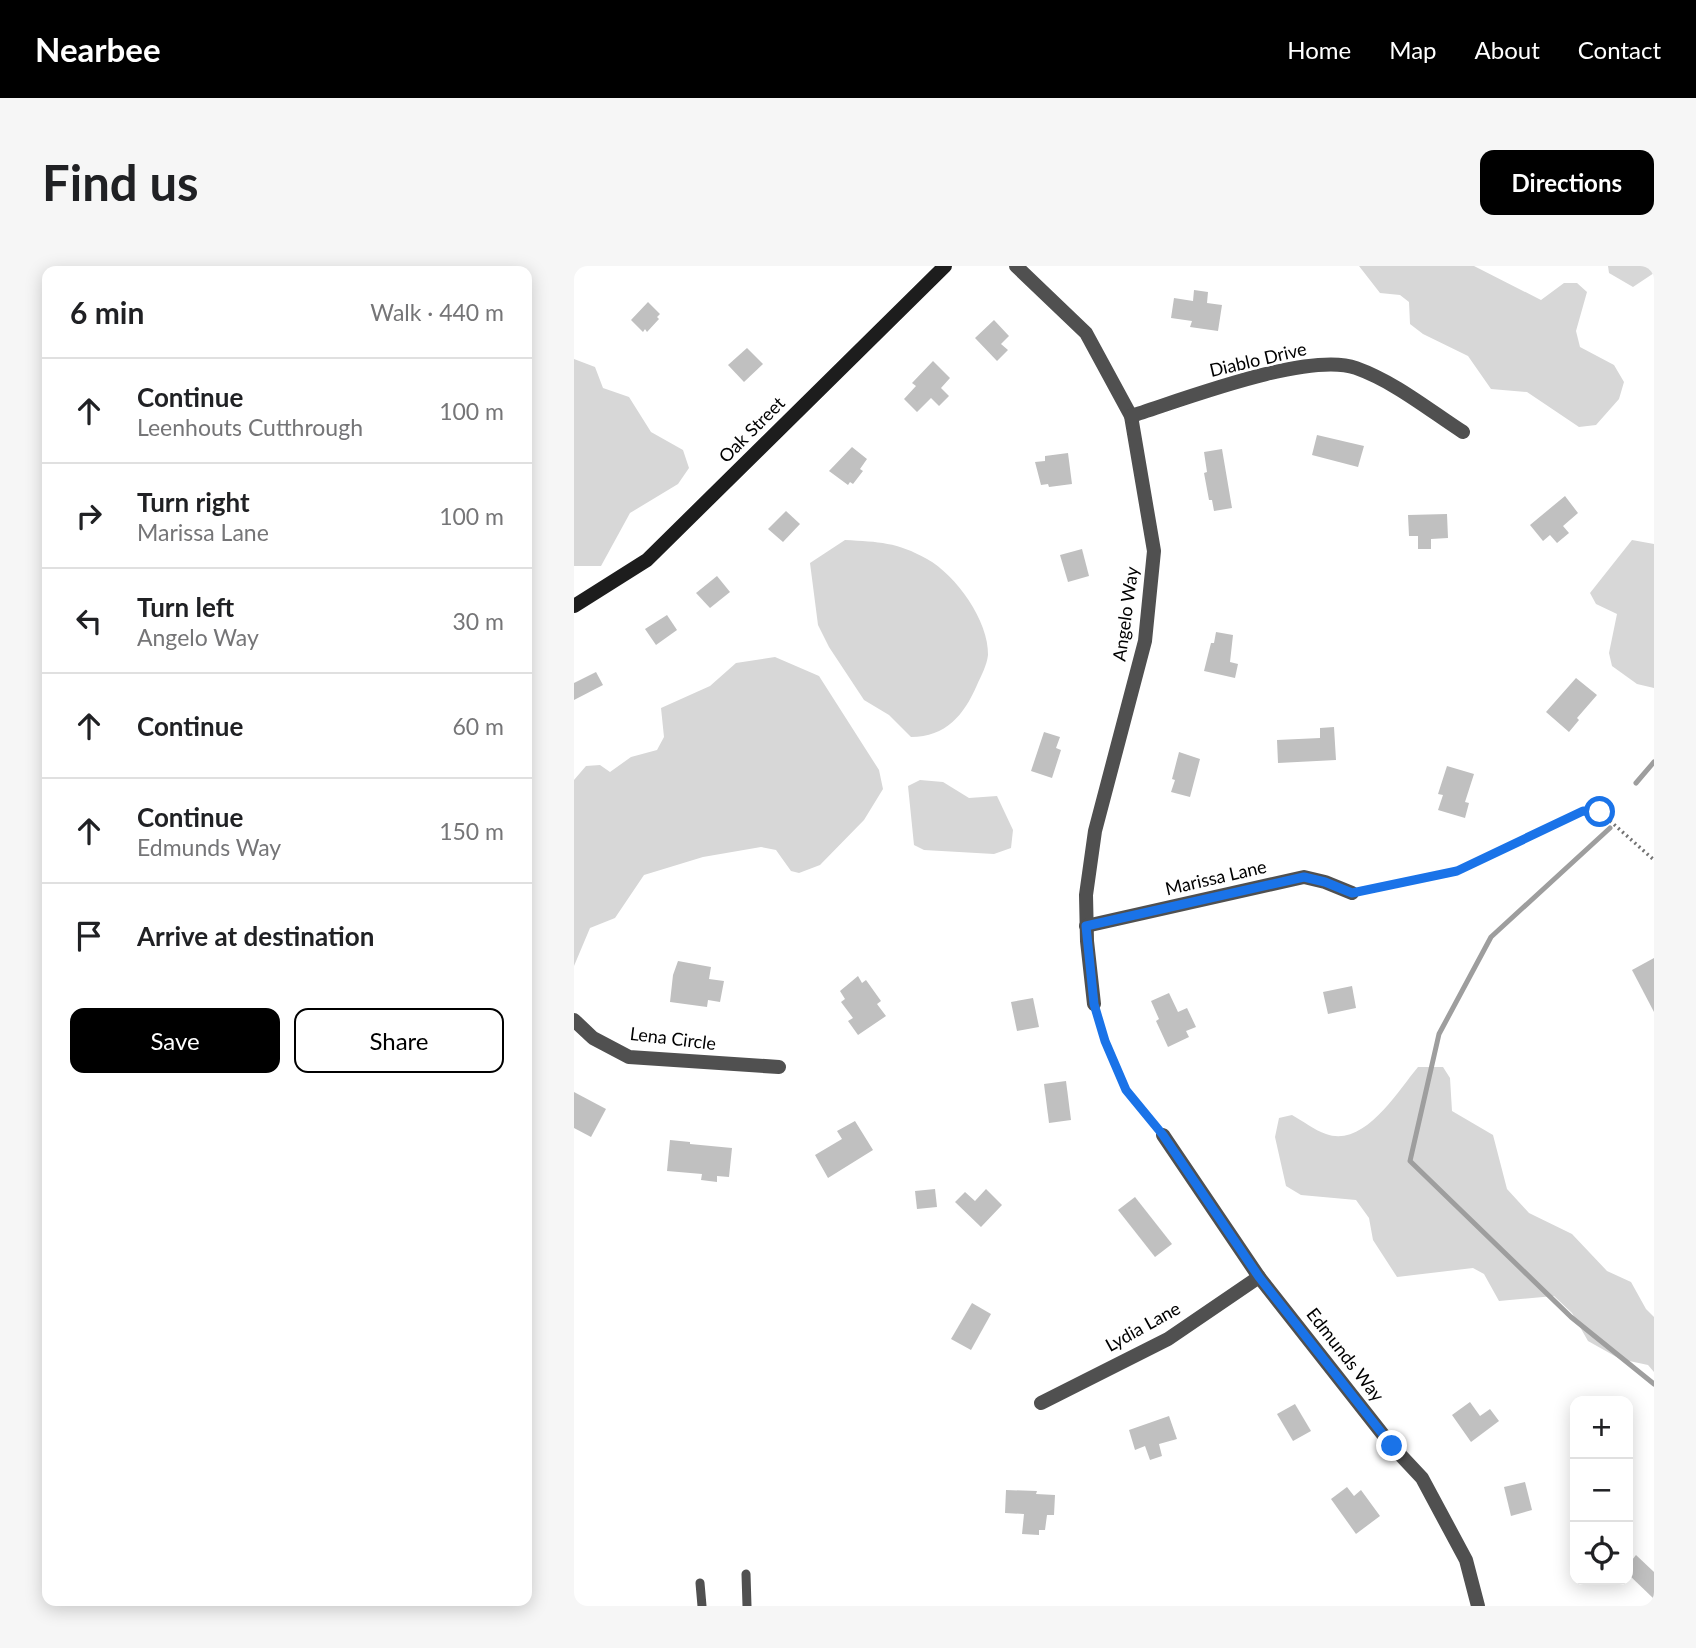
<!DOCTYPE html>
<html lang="en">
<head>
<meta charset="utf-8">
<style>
  body { margin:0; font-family:Lato,sans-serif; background:#f6f6f6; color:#202124 }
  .controls { position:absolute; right:21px; bottom:21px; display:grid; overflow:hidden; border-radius:14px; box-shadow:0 4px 18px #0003 }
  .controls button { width:63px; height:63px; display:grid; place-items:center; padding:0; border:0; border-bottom:2px solid #e0e0e0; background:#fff; color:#202124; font:35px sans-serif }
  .stop { position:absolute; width:21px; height:21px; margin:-16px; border:5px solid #1a73e8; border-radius:50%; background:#fff }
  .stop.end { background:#1a73e8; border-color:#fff; box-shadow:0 2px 7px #0008 }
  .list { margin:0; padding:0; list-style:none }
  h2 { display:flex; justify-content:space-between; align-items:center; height:91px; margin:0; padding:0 28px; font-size:30px }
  h2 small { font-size:23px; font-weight:400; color:#757577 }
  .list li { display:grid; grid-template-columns:46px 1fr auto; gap:21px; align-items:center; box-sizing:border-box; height:105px; padding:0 28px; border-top:2px solid #e0e0e0 }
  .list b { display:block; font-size:26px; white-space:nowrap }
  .list p { margin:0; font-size:23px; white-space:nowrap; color:#757577 }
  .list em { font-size:23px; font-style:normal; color:#757577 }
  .actions { display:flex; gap:14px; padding:21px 28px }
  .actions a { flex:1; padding:16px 0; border:2px solid #000; border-radius:14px; text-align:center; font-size:24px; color:#000 }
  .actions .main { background:#000; color:#fff }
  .icon { flex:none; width:38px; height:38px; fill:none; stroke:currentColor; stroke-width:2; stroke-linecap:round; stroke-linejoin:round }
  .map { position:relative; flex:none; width:1080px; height:1340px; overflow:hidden; border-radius:14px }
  header { display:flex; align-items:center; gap:42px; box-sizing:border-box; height:98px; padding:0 35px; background:#000; color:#fff }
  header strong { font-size:33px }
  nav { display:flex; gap:38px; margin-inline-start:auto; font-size:24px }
  .intro { display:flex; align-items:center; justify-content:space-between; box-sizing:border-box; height:168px; padding:0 42px }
  h1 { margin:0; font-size:49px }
  .button { padding:18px 32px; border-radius:14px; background:#000; color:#fff; font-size:24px; font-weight:700 }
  main { display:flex; gap:42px; padding:0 42px }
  aside { flex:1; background:#fff; border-radius:14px; box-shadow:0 4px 18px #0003 }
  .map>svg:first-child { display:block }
  .green { fill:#d7d7d7 }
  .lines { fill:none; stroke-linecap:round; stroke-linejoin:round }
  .stream { stroke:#9e9e9e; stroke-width:5 }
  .building { fill:#c0c0c0 }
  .path { stroke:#727272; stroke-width:3.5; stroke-dasharray:2 3.5; stroke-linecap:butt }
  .lane { stroke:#505050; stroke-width:9 }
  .street { stroke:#505050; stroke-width:14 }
  .secondary { stroke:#1d1d1d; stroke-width:14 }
  .route { stroke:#1a73e8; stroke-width:9 }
  .labels { text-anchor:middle; stroke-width:5; stroke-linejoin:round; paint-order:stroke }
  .street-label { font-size:18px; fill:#000; stroke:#fff }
</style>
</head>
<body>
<header>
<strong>Nearbee</strong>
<nav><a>Home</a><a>Map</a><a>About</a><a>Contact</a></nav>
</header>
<div class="intro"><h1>Find us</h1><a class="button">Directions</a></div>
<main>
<aside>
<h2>6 min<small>Walk · 440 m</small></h2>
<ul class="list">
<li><svg class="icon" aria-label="ahead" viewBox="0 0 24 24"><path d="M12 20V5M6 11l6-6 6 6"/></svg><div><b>Continue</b><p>Leenhouts Cutthrough</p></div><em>100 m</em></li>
<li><svg class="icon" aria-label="right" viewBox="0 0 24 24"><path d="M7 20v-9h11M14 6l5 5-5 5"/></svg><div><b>Turn right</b><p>Marissa Lane</p></div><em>100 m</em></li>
<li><svg class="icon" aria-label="left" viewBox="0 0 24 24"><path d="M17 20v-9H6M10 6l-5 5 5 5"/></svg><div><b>Turn left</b><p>Angelo Way</p></div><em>30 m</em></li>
<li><svg class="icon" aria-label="ahead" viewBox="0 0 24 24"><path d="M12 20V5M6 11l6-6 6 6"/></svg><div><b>Continue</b></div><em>60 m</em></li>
<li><svg class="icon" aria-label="ahead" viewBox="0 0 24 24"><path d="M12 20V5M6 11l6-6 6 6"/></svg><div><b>Continue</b><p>Edmunds Way</p></div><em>150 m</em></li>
<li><svg class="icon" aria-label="arrive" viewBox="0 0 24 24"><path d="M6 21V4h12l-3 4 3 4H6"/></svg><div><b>Arrive at destination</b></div></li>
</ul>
<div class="actions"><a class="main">Save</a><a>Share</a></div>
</aside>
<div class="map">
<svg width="1080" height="1340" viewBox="0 0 1080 1340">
  <rect width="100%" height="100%" fill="#fff"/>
  <!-- green -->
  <g class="green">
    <path d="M785,0H900L967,34L990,17H1003L1013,26L1002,65L1006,81L1040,99L1050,116L1045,133L1022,159L1005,161L953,126L917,123L894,90L849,68L836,58L835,36L826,29L806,27Z"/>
    <path d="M1034,0H1080V7L1059,21L1035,7Z"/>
    <path d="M0,93L21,101L29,122L55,131L77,166L109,184L115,202L104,218L56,247L27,300H0Z"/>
    <path d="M271,274C305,276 323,276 353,293C382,309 415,355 414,389C413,399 407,410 403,419C390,449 372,471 337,471L315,449L290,434L255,381L244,359L236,297Z"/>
    <path d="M1058,274L1080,278V422L1063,418L1038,400L1035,387L1043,348L1022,338L1016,327Z"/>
    <path d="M201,391L245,410L305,504L309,523L290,554L246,599L225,607L217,605L202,584L187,581L129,591L70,609L41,652L16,662L0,700V514L12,500L26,499L36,506L57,491L83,484L90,471L87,442L136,420L162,397Z"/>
    <path d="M346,514L369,516L395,532L423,530L439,564L437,582L420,588L350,584L340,579L334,520Z"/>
    <path d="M844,801H869L876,812L878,845L919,869L933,923L955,947L998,968L1033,1005L1057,1016L1072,1043L1080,1051V1106L1074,1099L1046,1093L1014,1075L998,1047L980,1030L925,1035L910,1008L899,1002L823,1011L799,974L795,952L782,934L727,929L712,920L701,871L705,852L718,849C729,855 740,864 752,868C790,882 823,826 844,801Z"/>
  </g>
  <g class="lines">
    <!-- stream -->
    <g class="stream">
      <path d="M1062,517L1080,496"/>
      <path d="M1036,562L917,671L865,768L836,895L997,1051L1080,1118"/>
    </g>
  </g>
  <!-- building -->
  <g class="building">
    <path d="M620,24L634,26L633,37L648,39L644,65L616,61L618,55L597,52L600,32L619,35Z"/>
    <path d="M74,36L86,48L83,51L85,53L73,66L71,63L69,66L57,54Z"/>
    <path d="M420,54L435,70L427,78L434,84L423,95L401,72Z"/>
    <path d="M173,82L189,98L170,116L154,99Z"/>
    <path d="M359,95L376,112L367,122L375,130L365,140L357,132L343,146L330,133L342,120L338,117Z"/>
    <path d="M743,169L790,180L784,201L738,189Z"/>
    <path d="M278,181L293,193L286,203L289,205L279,218L276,216L274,219L255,205Z"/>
    <path d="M648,183L658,242L640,245L638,234H635L630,207L633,206L630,186Z"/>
    <path d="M494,187L498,218L475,221L474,218L467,219L461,196L471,195V190Z"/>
    <path d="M991,230L1004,247L989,260L995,267L983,277L976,269L969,275L956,259Z"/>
    <path d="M212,245L226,258L209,276L194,263Z"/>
    <path d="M873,248L874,272L857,273V283H844V270H835L834,249Z"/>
    <path d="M508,283L515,310L494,316L486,289Z"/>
    <path d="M143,310L156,326L136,342L122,327Z"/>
    <path d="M93,349L103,364L82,379L71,363Z"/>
    <path d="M642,366L659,369L656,396L664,398L661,412L630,405L637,377H640Z"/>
    <path d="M22,406L29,419L0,434V417Z"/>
    <path d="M1002,412L1023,429L1003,452L1005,454L995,466L972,446Z"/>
    <path d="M760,461L762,494L704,497L703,474L746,472V462Z"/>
    <path d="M470,466L486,471L482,482L487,484L478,512L457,505Z"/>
    <path d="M605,486L626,493L616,531L597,526L601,514L598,513Z"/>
    <path d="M873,500L900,508L891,536L895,537L891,552L864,544L869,529L864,528Z"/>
    <path d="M1080,692V746L1058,704Z"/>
    <path d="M104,695L137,701L135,713L150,715L146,736L134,734L133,741L96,736L99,709Z"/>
    <path d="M284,710L288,717L292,714L307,735L303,738L312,750L284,769L274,755L279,752L267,736L271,733L266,725Z"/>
    <path d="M778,720L782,742L754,748L749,726Z"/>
    <path d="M595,727L604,746L613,742L622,761L612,765L615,771L594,781L582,755L585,753L577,735Z"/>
    <path d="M459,732L465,761L443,765L437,736Z"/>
    <path d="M492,815L497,854L475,857L470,818Z"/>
    <path d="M0,826L32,843L17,871L0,862Z"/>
    <path d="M281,855L299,884L254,912L241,889L268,873L263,865Z"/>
    <path d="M96,874L116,876V878L158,882L155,911L143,910V916L127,914L128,908L93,905Z"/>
    <path d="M361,923L363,941L343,943L341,925Z"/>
    <path d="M412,923L428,939L407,961L381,936L391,926L401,935Z"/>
    <path d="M561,931L598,978L581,991L544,944Z"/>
    <path d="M398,1037L417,1048L397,1084L377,1073Z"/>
    <path d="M896,1136L906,1150L916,1143L925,1155L897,1176L878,1149Z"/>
    <path d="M721,1138L737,1165L719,1175L703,1148Z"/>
    <path d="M595,1150L603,1173L585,1178L588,1190L576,1194L571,1180L561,1184L555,1164Z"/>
    <path d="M951,1216L958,1244L937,1250L930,1221Z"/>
    <path d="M773,1221L780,1230L787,1224L806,1250L782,1268L757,1233Z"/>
    <path d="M432,1224L463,1225L462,1228L481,1229L480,1249H473L471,1264H465V1269L448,1268L450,1248L431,1247Z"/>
    <path d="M1062,1289L1080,1306V1333L1054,1308V1299Z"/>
  </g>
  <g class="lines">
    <!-- path -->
    <g class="path">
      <path d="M791,625L883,605L1009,545L1026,546L1080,594"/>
      <path d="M526,752C533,793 554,829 580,859"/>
    </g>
    <!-- lane -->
    <g class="lane">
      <path d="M172,1308L173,1340"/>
      <path d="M126,1317L128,1340"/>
    </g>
    <!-- street -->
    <g class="street">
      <path d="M442,0L512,67L557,150L580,285L571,375L521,565L512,629L513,675L520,738"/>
      <path d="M557,150C608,134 734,85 782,102C821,116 855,144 889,166"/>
      <path d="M512,660L730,611L751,616L778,627"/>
      <path d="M0,754L19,772L55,791L205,801"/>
      <path d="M589,869L685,1011L818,1180L848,1212L892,1294L904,1340"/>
      <path d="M467,1137L594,1073L685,1011"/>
    </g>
    <!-- secondary -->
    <path class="secondary" d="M0,340L73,294L371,0"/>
  </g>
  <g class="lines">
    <!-- route -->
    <path class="route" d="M818,1180L685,1011L589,869L552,824L531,775L520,738L512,660L730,611L751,616L778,627L883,605L1009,545L1026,546"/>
  </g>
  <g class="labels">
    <!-- street labels -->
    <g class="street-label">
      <text transform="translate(684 94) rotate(-13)" y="6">Diablo Drive</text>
      <text transform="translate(178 164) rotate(-45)" y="6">Oak Street</text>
      <text transform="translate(552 348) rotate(-82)" y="6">Angelo Way</text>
      <text transform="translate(642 612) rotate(-13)" y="6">Marissa Lane</text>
      <text transform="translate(99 773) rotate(7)" y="6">Lena Circle</text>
      <text transform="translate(569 1061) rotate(-29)" y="6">Lydia Lane</text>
      <text transform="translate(771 1089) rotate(52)" y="6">Edmunds Way</text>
    </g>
  </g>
</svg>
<div class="controls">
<button>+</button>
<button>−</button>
<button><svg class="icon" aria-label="locate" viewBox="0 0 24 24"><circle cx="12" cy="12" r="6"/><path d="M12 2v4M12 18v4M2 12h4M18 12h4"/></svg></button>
</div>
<div class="stop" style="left:1026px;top:546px"></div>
<div class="stop end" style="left:818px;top:1180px"></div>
</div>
</main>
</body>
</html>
